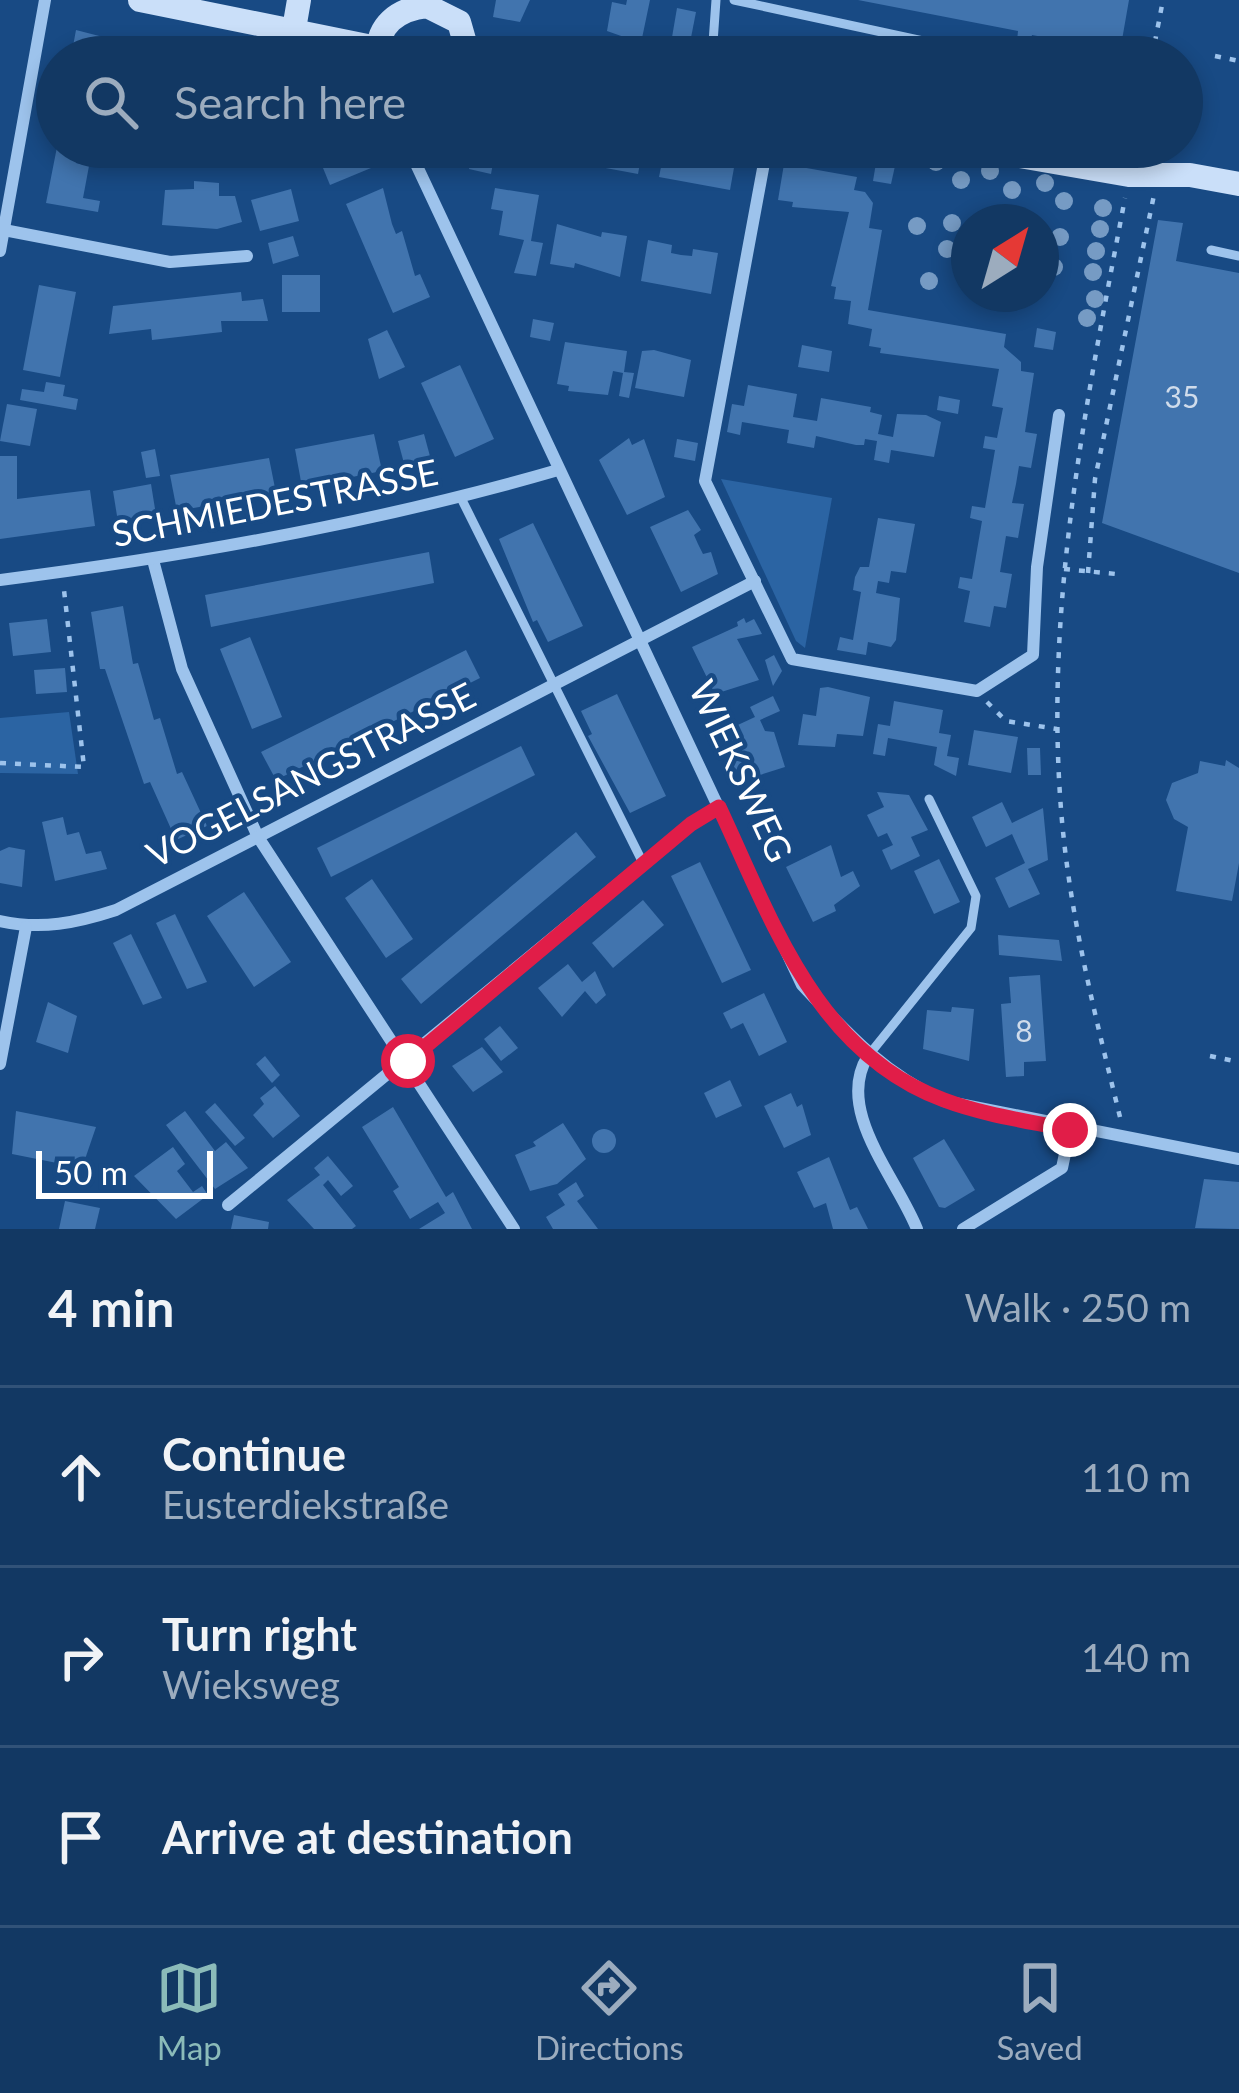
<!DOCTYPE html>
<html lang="en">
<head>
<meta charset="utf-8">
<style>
  body { margin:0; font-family:Lato,sans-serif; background:#1b3f69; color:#f1f3f6 }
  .compass { position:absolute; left:951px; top:204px; width:108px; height:108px; border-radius:50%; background:#123863; box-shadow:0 6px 18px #0003; rotate:37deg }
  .scale { position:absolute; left:36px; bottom:30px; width:177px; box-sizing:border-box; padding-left:12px; border:6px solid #fff; border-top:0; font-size:33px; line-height:42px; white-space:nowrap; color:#fff; -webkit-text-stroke:9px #184a84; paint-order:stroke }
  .stop { position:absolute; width:36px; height:36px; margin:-27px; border:9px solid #e11d48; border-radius:50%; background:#fff }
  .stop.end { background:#e11d48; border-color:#fff; box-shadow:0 3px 12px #0008 }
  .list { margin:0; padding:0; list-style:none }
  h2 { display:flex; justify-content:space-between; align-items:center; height:156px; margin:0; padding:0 48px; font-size:51px }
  h2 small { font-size:39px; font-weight:400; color:#9cacbe }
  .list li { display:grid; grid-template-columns:78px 1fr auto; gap:36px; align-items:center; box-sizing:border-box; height:180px; padding:0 48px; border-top:3px solid #315278 }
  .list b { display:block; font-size:45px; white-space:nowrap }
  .list p { margin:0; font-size:39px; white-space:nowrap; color:#9cacbe }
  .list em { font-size:39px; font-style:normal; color:#9cacbe }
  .icon { flex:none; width:66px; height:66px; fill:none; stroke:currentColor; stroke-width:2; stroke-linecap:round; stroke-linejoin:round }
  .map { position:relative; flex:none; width:1239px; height:1229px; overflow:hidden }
  .search { position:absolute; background:#123863; box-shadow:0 6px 18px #0003; left:36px; right:36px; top:36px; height:132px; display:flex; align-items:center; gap:30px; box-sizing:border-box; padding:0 42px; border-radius:66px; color:#9cacbe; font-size:45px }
  .sheet { height:696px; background:#123863 }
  nav { display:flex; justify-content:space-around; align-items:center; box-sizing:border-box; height:168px; border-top:3px solid #315278; background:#123863; font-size:33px; color:#9cacbe }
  nav a { display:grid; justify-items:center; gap:6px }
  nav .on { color:#8bbbb9 }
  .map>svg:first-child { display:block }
  .green { fill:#2b64a3 }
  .building { fill:#4174ae }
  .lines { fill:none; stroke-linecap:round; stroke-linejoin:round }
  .path { stroke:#9dc3ec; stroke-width:4.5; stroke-dasharray:6 9; stroke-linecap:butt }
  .lane { stroke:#9dc3ec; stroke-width:9 }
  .street { stroke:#9dc3ec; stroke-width:12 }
  .secondary { stroke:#cadff9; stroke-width:24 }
  .tree { fill:#769bc4 }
  .route { stroke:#e11d48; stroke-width:15 }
  .labels { text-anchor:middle; stroke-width:9; stroke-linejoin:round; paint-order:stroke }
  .number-label { font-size:30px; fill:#d0dceb }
  .street-label { font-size:36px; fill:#fff; stroke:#184a84 }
</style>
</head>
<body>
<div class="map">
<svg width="1239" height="1229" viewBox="0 0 1239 1229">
  <rect width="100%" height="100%" fill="#184a84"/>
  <!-- green -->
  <g class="green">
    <path d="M721,479L832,498L805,648L796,641Z"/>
    <path d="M69,712L78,774L0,773V718Z"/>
  </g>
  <!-- building -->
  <g class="building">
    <path d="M496,0H530L520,22L493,17Z"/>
    <path d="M627,0H650L641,43L607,31L612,2L626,5Z"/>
    <path d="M858,0H1129L1119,57H1095L1097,47L1032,35L1030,43L1017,41L1018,31Z"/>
    <path d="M677,8L696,12L688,53L670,49Z"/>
    <path d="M76,30L138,46L139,41L182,49L181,57H71Z"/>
    <path d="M57,147H79L76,163L89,166L83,198L100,201L98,212L46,203Z"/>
    <path d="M325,147H362L371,168L330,185L316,151Z"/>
    <path d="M473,147H496L491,174L469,169Z"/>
    <path d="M571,147H643L638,174L568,161Z"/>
    <path d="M665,147L737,151L730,190L659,177Z"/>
    <path d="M876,163L895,166L891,184L873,181Z"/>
    <path d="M784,164L857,177L854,190L865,192L873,203L869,228L882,230L868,310L1006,334L1004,347L1021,362V371L1034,373L1025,432L1037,434L1031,468L1019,466L1016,484L1012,503L1024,504L1018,538L1006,536L1000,572L1012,574L1006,608L994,606L990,627L964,622L970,591L958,588L960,577L972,579L982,521L970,518L972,506L985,508L995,450L983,448L985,436L997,438L1003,408L992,406L999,369L880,353L881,348L869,346L872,329L848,324L851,301L834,299L836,287L831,286L849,212L792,207L793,202L778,200Z"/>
    <path d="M194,181L219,183V196H235L242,222L217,229L162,225L165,190L194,189Z"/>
    <path d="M383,188L392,224L396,234L402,231L415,276L420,274L430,297L393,313L346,204Z"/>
    <path d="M495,188L539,195L531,241L543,243L536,276L514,273L524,240L499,235L503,211L491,209Z"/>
    <path d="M291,189L299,221L260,231L251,200Z"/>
    <path d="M1158,220L1183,223L1176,261L1239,273V573L1102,523Z"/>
    <path d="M557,224L601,237L602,232L627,236L620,277L575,263L574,268L550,264Z"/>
    <path d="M293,236L299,256L273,264L268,243Z"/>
    <path d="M648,240L672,245L671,253L681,255L692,256L693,249L718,253L711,294L641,281Z"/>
    <rect x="282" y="275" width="38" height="37"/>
    <path d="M39,285L76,292L60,377L23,370Z"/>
    <path d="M241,292L242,301L263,299L268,321H221L222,332L152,340L151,329L109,334L113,306Z"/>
    <path d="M533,319L554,323L550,341L530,337Z"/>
    <path d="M1037,328L1056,332L1053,350L1034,347Z"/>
    <path d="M387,330L405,367L379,379L368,339Z"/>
    <path d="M565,342L627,351L624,372L634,373L629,398L619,396L623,373L613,371L608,395L568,391L569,386L557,384Z"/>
    <path d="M802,345L832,351L829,372L798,367Z"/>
    <path d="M654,350L691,360L684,397L635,388L642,351Z"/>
    <path d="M460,365L494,439L455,457L421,383Z"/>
    <path d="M46,382L65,385L63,396L78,399L76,410L20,400L22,389L44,392Z"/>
    <path d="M748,385L797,394L793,417L817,421L821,398L871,407L870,412L882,415L878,434L893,437L897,414L926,415L941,422L934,457L891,450L889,463L874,460L877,441L865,439L864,445H856L816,436L814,448L787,443L789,430L742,422L740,435L727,432L732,404L744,406Z"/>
    <path d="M939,396L960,400L958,414L937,410Z"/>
    <path d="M7,404L37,409L30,446L0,441Z"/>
    <path d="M374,434L382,471L302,487L295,449Z"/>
    <path d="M424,434L431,460L405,467L398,441Z"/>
    <path d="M629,438L632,445L644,439L665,497L627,515L599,460Z"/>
    <path d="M677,439L698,443L695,461L674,457Z"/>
    <path d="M155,449L160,476L146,478L141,452Z"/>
    <path d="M0,456H17V499L90,490L95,526L0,539Z"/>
    <path d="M269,458L276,493L177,511L170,475Z"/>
    <path d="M151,484L156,515L118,522L113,491Z"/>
    <path d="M688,510L701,530L694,535L698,544L703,554L711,552L718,574L681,592L650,527Z"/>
    <path d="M878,518L915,524L906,573L891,571L889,583L878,581L876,593L900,598L896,640L891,647L868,642L866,655L837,650L840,637L853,640L861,592L853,590L855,577L860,567H869Z"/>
    <path d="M533,523L583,626L548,642L537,620L533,622L499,539Z"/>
    <path d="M429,552L434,583L211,627L205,595Z"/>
    <path d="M123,606L133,664L138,663L154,720L160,718L177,774L182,772L207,826L176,840L150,782L144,784L105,669H100L91,612Z"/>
    <path d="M744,618L746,623L754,619L762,634L737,639L759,680L715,694L692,647L738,626L737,622Z"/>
    <path d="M47,619L51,652L13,656L9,623Z"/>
    <path d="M250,637L282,717L252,729L220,649Z"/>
    <path d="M466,650L480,678L276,780L261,752Z"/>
    <path d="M774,655L782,671L773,686L765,660Z"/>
    <path d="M65,668L67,692L36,694L34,670Z"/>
    <path d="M828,687L870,697L863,736L837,734L835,747L798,745L803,714L816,716L820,688Z"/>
    <path d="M617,694L666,796L630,813L588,736L592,734L581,711Z"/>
    <path d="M773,696L780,711L760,720L765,731L774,732L785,767L741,781L726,750L735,746L727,730L755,717L750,707Z"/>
    <path d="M894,701L943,710L939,733L951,735L947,756L959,758L956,776L934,765L937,747L888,738L885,756L873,754L878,724L890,726Z"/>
    <path d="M974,730L1018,737L1011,773L968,765Z"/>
    <path d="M521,746L535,775L331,877L317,848Z"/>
    <path d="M1027,748H1040L1041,775H1028Z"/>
    <path d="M1226,760L1239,768V863L1232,901L1176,891L1188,827L1174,819L1166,800L1172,783L1198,773L1200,761L1225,766Z"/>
    <path d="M877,792L909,795L928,830L911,837L920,856L891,870L882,850L893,845L887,833L878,837L867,815L884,807Z"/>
    <path d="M1002,802L1012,823L1043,808L1048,860L1028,869L1040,894L1009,908L995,878L1025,863L1012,834L986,847L972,817Z"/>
    <path d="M63,817L67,835L79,832L86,854L101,851L107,869L55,881L42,822Z"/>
    <path d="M576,832L596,857L421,1004L401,979Z"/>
    <path d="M831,845L841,877L853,871L860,886L834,905L836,911L813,922L786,867Z"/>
    <path d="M9,847L25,850L22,887L0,883V851Z"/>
    <path d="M939,859L960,902L934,914L914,871Z"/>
    <path d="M700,862L751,970L722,983L671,876Z"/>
    <path d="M372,879L413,939L386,958L345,898Z"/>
    <path d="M244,892L291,962L254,987L207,916Z"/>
    <path d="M643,900L664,925L613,968L592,943Z"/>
    <path d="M175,914L207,982L187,989L156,923Z"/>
    <path d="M131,934L162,998L143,1005L113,943Z"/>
    <path d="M998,935L1059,940L1062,961L999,955Z"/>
    <path d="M568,964L582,982L595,971L606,995L596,1004L585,991L562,1017L538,988Z"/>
    <path d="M1040,975L1046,1061L1024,1062V1076L1006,1077L1001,1004L1011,1003L1009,977Z"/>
    <path d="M764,993L787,1042L759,1056L743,1023L731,1029L723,1013Z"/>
    <path d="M48,1002L77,1016L68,1053L36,1042Z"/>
    <path d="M952,1007L974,1009L969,1061L923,1049L927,1010L951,1012Z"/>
    <path d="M500,1026L518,1048L501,1061L484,1039Z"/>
    <path d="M482,1047L503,1072L473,1092L452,1066Z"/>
    <path d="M265,1056L280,1075L272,1083L256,1064Z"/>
    <path d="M730,1080L742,1106L716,1118L704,1093Z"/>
    <path d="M275,1086L300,1116L273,1138L253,1115L264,1104L260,1098Z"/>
    <path d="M791,1093L797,1107L802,1104L811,1135L784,1148L764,1106Z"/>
    <path d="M215,1103L245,1138L235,1146L205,1112Z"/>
    <path d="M393,1107L446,1197L453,1192L472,1229H419L445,1213L438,1202L410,1219L393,1191L399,1187L362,1127Z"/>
    <path d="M16,1111L96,1127L82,1168L12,1154Z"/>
    <path d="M185,1111L215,1151L226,1142L248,1168L215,1189L166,1125Z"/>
    <path d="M563,1123L586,1159L557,1184L530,1191L515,1155L536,1146L533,1142Z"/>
    <circle cx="604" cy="1141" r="12"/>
    <path d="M944,1139L975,1190L945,1208L939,1207L913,1158Z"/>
    <path d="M173,1147L185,1164L177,1171L193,1192L202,1186L208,1195L176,1219L134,1176Z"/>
    <path d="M328,1156L353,1186L341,1196L328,1180L323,1185L356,1226L352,1229H314L287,1200L320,1175L314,1168Z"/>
    <path d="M829,1157L850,1210L857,1207L868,1229H833L826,1203L814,1208L797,1172Z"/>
    <path d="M1204,1179L1239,1182V1229L1195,1228Z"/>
    <path d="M576,1182L584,1196L577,1201L598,1229H553L546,1217L565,1205L558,1194Z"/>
    <path d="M65,1201L100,1208L95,1229H59Z"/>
    <path d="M234,1215L269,1222L268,1229H231Z"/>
  </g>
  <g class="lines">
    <!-- path -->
    <g class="path">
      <path d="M1215,56L1239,61"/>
      <path d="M1152,57L1163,0"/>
      <path d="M1064,569L1116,574"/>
      <path d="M1088,573L1095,479L1154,195"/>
      <path d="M987,702L1006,721L1057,729"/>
      <path d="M0,763L84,767L64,590"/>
      <path d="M1210,1056L1239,1062"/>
      <path d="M1120,1117C1096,1019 1071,921 1062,821C1043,609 1086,405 1125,198"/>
    </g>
    <!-- lane -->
    <g class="lane">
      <path d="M734,0L997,57"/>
      <path d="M712,57L716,0"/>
      <path d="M1211,250L1239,256"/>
      <path d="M461,498L643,863"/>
      <path d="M868,1056L971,928L976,896L929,799"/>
    </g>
    <!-- street -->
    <g class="street">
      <path d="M408,147L802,985C847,1033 884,1074 944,1101L1239,1159"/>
      <path d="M767,147L705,481L792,659L977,691L1033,655L1037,567L1059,415"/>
      <path d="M4,230L170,262L247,256"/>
      <path d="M0,251L45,0"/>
      <path d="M153,560L182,669L258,837L514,1229"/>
      <path d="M0,580C188,556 376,523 558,470"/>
      <path d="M0,921C42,930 76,923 116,910L755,581"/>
      <path d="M868,1056C834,1110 897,1178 917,1229"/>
      <path d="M0,1064L26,927"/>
      <path d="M228,1205L691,824L719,807"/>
      <path d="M963,1229L1062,1168L1070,1130"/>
    </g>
    <!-- secondary -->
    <g class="secondary">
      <path d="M140,0L377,48"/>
      <path d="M294,29L299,0"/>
      <path d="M378,57C376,25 398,9 427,6L459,22L469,57"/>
      <path d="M968,147L1129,175H1190L1239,184"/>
    </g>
  </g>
  <!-- trees -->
  <g class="tree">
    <circle cx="936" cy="162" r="9"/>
    <circle cx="990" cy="171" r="9"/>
    <circle cx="961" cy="180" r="9"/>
    <circle cx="1045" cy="183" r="9"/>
    <circle cx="1012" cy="190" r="9"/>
    <circle cx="1064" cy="201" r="9"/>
    <circle cx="1103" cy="208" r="9"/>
    <circle cx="952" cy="223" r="9"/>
    <circle cx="917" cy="226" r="9"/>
    <circle cx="1100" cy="229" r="9"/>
    <circle cx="1060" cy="237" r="9"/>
    <circle cx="947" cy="249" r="9"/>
    <circle cx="1096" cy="251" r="9"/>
    <circle cx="1054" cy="267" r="9"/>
    <circle cx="1093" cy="272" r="9"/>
    <circle cx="929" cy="281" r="9"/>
    <circle cx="1095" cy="299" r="9"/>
    <circle cx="1087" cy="318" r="9"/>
  </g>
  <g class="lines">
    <!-- route -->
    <path class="route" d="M408,1061L691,824L719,807C772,920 816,1053 944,1100C984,1115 1028,1121 1070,1130"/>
  </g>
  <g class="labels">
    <!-- number labels -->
    <g class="number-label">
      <text x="1182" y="408">35</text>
      <text x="1024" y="1042">8</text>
    </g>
    <!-- street labels -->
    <g class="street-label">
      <text transform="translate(275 503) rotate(-11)" y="13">SCHMIEDESTRASSE</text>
      <text transform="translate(741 771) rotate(65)" y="13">WIEKSWEG</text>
      <text transform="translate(311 775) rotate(-27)" y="13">VOGELSANGSTRASSE</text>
    </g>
  </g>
</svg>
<svg class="compass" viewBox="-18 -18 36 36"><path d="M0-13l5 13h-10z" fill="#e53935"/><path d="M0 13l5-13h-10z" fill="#9cacbe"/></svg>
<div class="scale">50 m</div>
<div class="stop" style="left:408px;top:1061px"></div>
<div class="stop end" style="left:1070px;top:1130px"></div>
<div class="search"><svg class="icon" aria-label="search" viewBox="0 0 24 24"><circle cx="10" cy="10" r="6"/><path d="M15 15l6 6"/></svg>Search here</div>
</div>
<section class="sheet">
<h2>4 min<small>Walk · 250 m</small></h2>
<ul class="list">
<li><svg class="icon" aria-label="ahead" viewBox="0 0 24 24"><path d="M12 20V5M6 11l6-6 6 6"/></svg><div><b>Continue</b><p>Eusterdiekstraße</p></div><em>110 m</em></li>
<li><svg class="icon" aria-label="right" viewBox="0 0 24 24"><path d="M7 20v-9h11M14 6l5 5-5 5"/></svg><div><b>Turn right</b><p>Wieksweg</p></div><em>140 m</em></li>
<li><svg class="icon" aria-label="arrive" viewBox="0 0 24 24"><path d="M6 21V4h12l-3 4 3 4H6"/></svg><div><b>Arrive at destination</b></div></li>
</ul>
</section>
<nav>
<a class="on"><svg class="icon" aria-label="map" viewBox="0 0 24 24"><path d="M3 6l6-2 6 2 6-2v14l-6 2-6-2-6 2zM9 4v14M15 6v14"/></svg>Map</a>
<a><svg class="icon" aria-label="directions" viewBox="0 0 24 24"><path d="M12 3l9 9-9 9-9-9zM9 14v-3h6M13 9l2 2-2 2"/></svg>Directions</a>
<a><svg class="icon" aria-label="saved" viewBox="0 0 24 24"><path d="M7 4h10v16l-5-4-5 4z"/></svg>Saved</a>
</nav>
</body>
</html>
